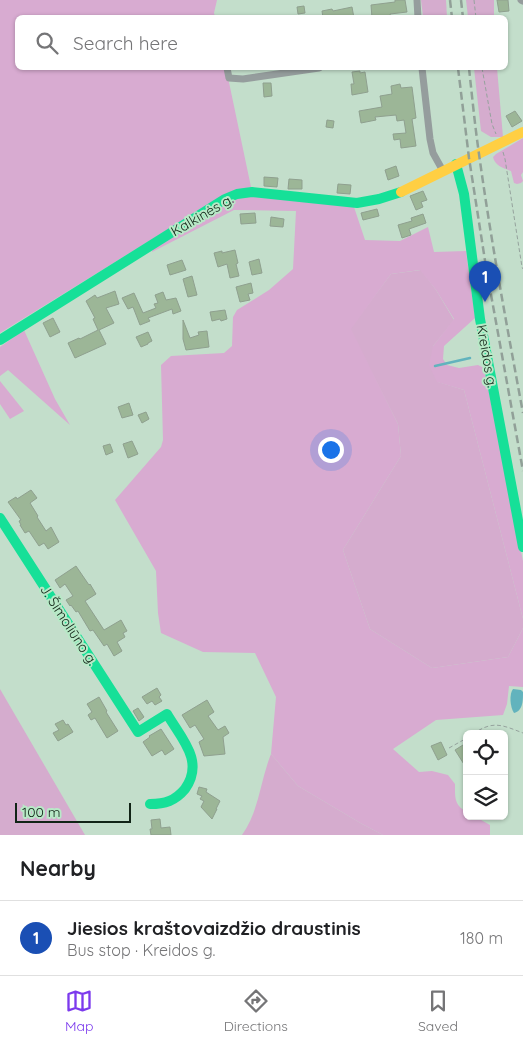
<!DOCTYPE html>
<html lang="en">
<head>
<meta charset="utf-8">
<style>
  body { margin:0; font-family:Quicksand,sans-serif; background:#f2f2f2; color:#202124 }
  .controls { position:absolute; right:15px; bottom:15px; display:grid; overflow:hidden; border-radius:8px; box-shadow:0 1px 4px #0004 }
  .controls button { width:45px; height:45px; display:grid; place-items:center; padding:0; border:0; border-bottom:1px solid #e0e0e0; background:#fff; color:#202124; font:25px sans-serif }
  .scale { position:absolute; left:15px; bottom:12px; width:116px; box-sizing:border-box; padding-left:5px; border:2px solid #112417; border-top:0; font-size:14px; line-height:18px; white-space:nowrap; color:#112417; -webkit-text-stroke:4px #b8e9c7; paint-order:stroke }
  .you { position:absolute; left:330px; top:449px; width:18px; height:18px; margin:-12px; border:4px solid #fff; border-radius:50%; background:#1a73e8; box-shadow:0 0 0 8px #1a73e833 }
  .badge { display:grid; place-items:center; width:32px; height:32px; border-radius:50%; background:#7c3aed; color:#fff; font-size:16px; font-weight:700 }
  .pin { position:absolute; translate:-50% -41px; filter:drop-shadow(0 1px 2px #0008) }
  .pin::after { content:''; position:absolute; top:26px; width:18px; height:15px; background:inherit; clip-path:polygon(0 0,100% 0,50% 100%) }
  .list { margin:0; padding:0; list-style:none }
  h2 { display:flex; justify-content:space-between; align-items:center; height:65px; margin:0; padding:0 20px; font-size:21px }
  h2 small { font-size:16px; font-weight:400; color:#757577 }
  .list li { display:grid; grid-template-columns:32px 1fr auto; gap:15px; align-items:center; box-sizing:border-box; height:75px; padding:0 20px; border-top:1px solid #e0e0e0 }
  .list b { display:block; font-size:19px; white-space:nowrap }
  .list p { margin:0; font-size:16px; white-space:nowrap; color:#757577 }
  .list em { font-size:16px; font-style:normal; color:#757577 }
  .icon { flex:none; width:28px; height:28px; fill:none; stroke:currentColor; stroke-width:2; stroke-linecap:round; stroke-linejoin:round }
  .map { position:relative; flex:none; width:523px; height:835px; overflow:hidden }
  .search { position:absolute; background:#fff; box-shadow:0 1px 4px #0004; left:15px; right:15px; top:15px; height:55px; display:flex; align-items:center; gap:12px; box-sizing:border-box; padding:0 18px; border-radius:8px; color:#757577; font-size:19px }
  .sheet { height:140px; background:#fff }
  nav { display:flex; justify-content:space-around; align-items:center; box-sizing:border-box; height:70px; border-top:1px solid #e0e0e0; background:#fff; font-size:14px; color:#757577 }
  nav a { display:grid; justify-items:center; gap:2px }
  nav .on { color:#7c3aed }
  .map>svg:first-child { display:block }
  .green { fill:#d5acce }
  .forest { fill:#d8abd1 }
  .water { fill:#62b3bd }
  .lines { fill:none; stroke-linecap:round; stroke-linejoin:round }
  .stream { stroke:#62b3bd; stroke-width:2.5 }
  .building { fill:#9cb697; stroke:#8fa08f }
  .path { stroke:#95a29d; stroke-width:1; stroke-dasharray:4 2.5; stroke-linecap:butt }
  .street { stroke:#959d9d; stroke-width:7 }
  .fast { stroke:#16e098; stroke-width:10 }
  .slow { stroke:#ffcf43; stroke-width:10 }
  .rail { stroke:#91a098; stroke-width:2.5; stroke-dasharray:8 4; stroke-linecap:butt }
  .labels { text-anchor:middle; stroke-width:4; stroke-linejoin:round; paint-order:stroke }
  .street-label { font-size:14px; fill:#112417; stroke:#b8e9c7 }
</style>
</head>
<body>
<div class="map">
<svg width="523" height="835" viewBox="0 0 523 835">
  <rect width="100%" height="100%" fill="#c3decb"/>
  <!-- green -->
  <g class="green">
    <path d="M421,0H446L447,17H423Z"/>
    <path d="M466,0H494V17H468Z"/>
    <path d="M474,68H497L503,137H491L481,131Z"/>
    <path d="M421,270L436,290L454,320L433,346L438,382L464,390L523,619V628L508,657L432,668L370,629L343,550L401,456L398,424L350,329L391,274Z"/>
    <path d="M0,689L85,835H0Z"/>
    <path d="M271,754L298,786L362,824L383,835H242C259,812 260,781 271,754Z"/>
  </g>
  <!-- forest -->
  <g class="forest">
    <path d="M0,0H217L214,13L215,17L18,18V68H226L251,187L228,193L183,220L0,333Z"/>
    <path d="M523,138V172L521,175L523,181L521,183L517,184L514,183L511,171C503,168 495,166 493,157L496,154Z"/>
    <path d="M249,196L354,207L365,240L400,241L428,227L434,252L466,251L475,318L444,346L443,359L447,365L459,368L478,365L484,368L523,561V619L464,390L437,382L429,365L433,346L454,319L436,290L420,270L391,274L351,329L398,424L401,456L343,550L370,629L432,668L508,657L523,628V687L509,686L507,704L503,715L436,720L393,749L419,772L432,771L448,775L455,784C455,798 454,805 467,812V816H474L490,825V835H383L362,824L298,786L271,754L276,697L255,653L203,652L161,633L158,613L156,571L115,500L161,447L163,440L161,365L171,356L224,353L232,346L233,317L237,310L269,290L293,269L296,211L234,210L152,252L154,246L235,199Z"/>
    <path d="M24,330L55,399L70,425L8,370L0,376V347Z"/>
    <path d="M0,381L24,411L10,419L0,404Z"/>
  </g>
  <!-- water -->
  <path class="water" d="M513,689L521,690L523,692C523,700 523,711 514,713C510,707 509,694 513,689Z"/>
  <g class="lines">
    <!-- stream -->
    <path class="stream" d="M435,366L470,358"/>
  </g>
  <!-- building -->
  <g class="building">
    <path d="M395,0H405L407,12L390,14L391,18H372L371,5L395,2Z"/>
    <path d="M497,0H508L509,11L499,12Z"/>
    <path d="M304,6L305,13L298,14L297,7Z"/>
    <path d="M352,7L354,18H323L322,11L332,9L333,11Z"/>
    <path d="M360,71V73L365,72L368,92L352,95L351,84H354L352,72Z"/>
    <path d="M263,83H271L272,96L264,97Z"/>
    <path d="M400,84L401,88L412,87L416,118L412,119L416,146L401,148L400,139L394,140L393,134L406,133L404,120L397,121L396,115L375,117L376,120L361,123L359,111L382,107L380,96L392,94L391,86Z"/>
    <path d="M515,111L522,121L512,127L506,116Z"/>
    <path d="M327,120L334,121L333,128L326,127Z"/>
    <path d="M396,166L399,176L388,180L385,170Z"/>
    <path d="M264,177L278,178L277,187L264,186Z"/>
    <path d="M289,179L302,180V189H288Z"/>
    <path d="M338,184L351,185L350,194L337,193Z"/>
    <path d="M423,191L427,200L421,202L423,207L416,210L410,196Z"/>
    <path d="M377,209L379,216L363,220L361,213Z"/>
    <path d="M255,213L256,223L241,224L240,214Z"/>
    <path d="M423,214L426,223L409,229L411,235L402,238L398,225L412,221L411,218Z"/>
    <path d="M271,217L284,219L283,227L270,226Z"/>
    <path d="M235,250L238,263L236,264L239,276L230,278L227,264L218,267L214,253L222,251V253Z"/>
    <path d="M259,259L262,273L252,275L249,262Z"/>
    <path d="M182,260L186,270L170,275L167,265Z"/>
    <path d="M192,276L197,295L188,297L183,279Z"/>
    <path d="M251,283L253,293L248,294L250,300L240,302L236,287Z"/>
    <path d="M115,291L119,304L106,308L114,323L99,330L106,344L75,358L68,343L79,338L80,339L98,330L93,319L95,318L86,301L95,295L97,298Z"/>
    <path d="M163,292L166,300L176,298L181,311L173,314L172,309L148,318L150,321L140,325L133,307L128,309L122,298L134,293L143,313L156,308L154,304L158,303L155,295Z"/>
    <path d="M225,310L227,319L221,321L220,319L212,321L210,312Z"/>
    <path d="M53,318L60,332L50,337L43,323Z"/>
    <path d="M183,320L190,338L199,335L198,332L207,331L209,347L186,350L183,339Z"/>
    <path d="M148,332L152,341L148,343V344L141,347L136,337Z"/>
    <path d="M129,403L133,415L122,418L118,407Z"/>
    <path d="M146,412L149,419L142,423L138,415Z"/>
    <path d="M132,441L138,454L128,458L123,444Z"/>
    <path d="M110,444L113,452L106,455L103,446Z"/>
    <path d="M31,490L37,498L30,503L38,516L37,517L46,531L51,527L59,542L48,549L44,543L39,546L29,531L25,533L20,525H21L19,521L21,520L8,502L16,497L17,499Z"/>
    <path d="M76,566L89,585L90,584L96,594L85,601L104,630L121,620L127,631L123,633L125,637L117,642L122,651L114,656L107,644L104,646L93,630L90,631L78,611L76,612L71,605L70,606L66,600L73,596L65,584L60,588L55,580Z"/>
    <path d="M157,688L161,695L159,697L162,701L155,705L152,701L147,704L142,697Z"/>
    <path d="M99,697L107,711L106,712L118,731L107,738L95,718L91,720L88,715L92,712L87,704Z"/>
    <path d="M207,700L214,712L208,716L218,730L225,726L229,733L223,737L225,754L204,756L199,742L204,739L195,725L190,728L182,715Z"/>
    <path d="M138,708L144,717L139,721L133,711Z"/>
    <path d="M63,720L66,725L68,724L73,732L58,741L53,733L59,730L55,724Z"/>
    <path d="M161,729L174,749L165,755L162,750L152,756L143,742L150,737L149,736Z"/>
    <path d="M441,742L447,755L438,760L431,746Z"/>
    <path d="M463,745L467,751V769L455,750Z"/>
    <path d="M199,787L207,789L206,792L220,801L216,809H217L212,819L201,807L204,801L200,799L202,796L197,794Z"/>
    <path d="M160,819L161,828L170,827L171,835H151L150,829H152L151,820Z"/>
  </g>
  <g class="lines">
    <!-- path -->
    <g class="path">
      <path d="M474,0L476,18"/>
      <path d="M482,68L492,124L496,134"/>
      <path d="M503,152L505,159L522,267L523,269"/>
      <path d="M473,734C493,720 502,725 523,733"/>
      <path d="M449,748L467,738"/>
    </g>
    <!-- street -->
    <g class="street">
      <path d="M417,0L418,18"/>
      <path d="M521,0L523,1"/>
      <path d="M227,68L229,78L243,79L319,68"/>
      <path d="M422,68L430,139L433,153L443,171"/>
    </g>
    <!-- fast -->
    <g class="fast">
      <path d="M456,164L464,194L480,319L523,547"/>
      <path d="M0,340L225,199L237,194L252,192L357,203L379,199L401,192"/>
      <path d="M0,518L138,732L167,714C181,738 205,761 185,789C175,801 165,804 150,804"/>
    </g>
    <!-- slow -->
    <path class="slow" d="M401,192L523,132"/>
    <!-- rail -->
    <g class="rail">
      <path d="M450,0L452,18"/>
      <path d="M461,0L463,18"/>
      <path d="M458,68L469,158L486,267L523,471"/>
      <path d="M469,68C472,96 475,126 479,154C491,241 507,327 523,413"/>
    </g>
  </g>
  <g class="labels">
    <!-- street labels -->
    <g class="street-label">
      <text transform="translate(202 215) rotate(-30)" y="5">Kalkinės g.</text>
      <text transform="translate(487 356) rotate(80)" y="5">Kreidos g.</text>
      <text transform="translate(69 625) rotate(57)" y="5">J. Šimoliūno g.</text>
    </g>
  </g>
</svg>
<div class="controls">
<button><svg class="icon" aria-label="locate" viewBox="0 0 24 24"><circle cx="12" cy="12" r="6"/><path d="M12 2v4M12 18v4M2 12h4M18 12h4"/></svg></button>
<button><svg class="icon" aria-label="layers" viewBox="0 0 24 24"><path d="M12 4l9 5-9 5-9-5zM3 14l9 5 9-5"/></svg></button>
</div>
<div class="scale">100 m</div>
<div class="you"></div>
<div class="pin badge" style="left:485px;top:302px;background:#1a4fb4">1</div>
<div class="search"><svg class="icon" aria-label="search" viewBox="0 0 24 24"><circle cx="10" cy="10" r="6"/><path d="M15 15l6 6"/></svg>Search here</div>
</div>
<section class="sheet">
<h2>Nearby<small></small></h2>
<ul class="list">
<li><span class="badge" style="background:#1a4fb4">1</span><div><b>Jiesios kraštovaizdžio draustinis</b><p>Bus stop · Kreidos g.</p></div><em>180 m</em></li>
</ul>
</section>
<nav>
<a class="on"><svg class="icon" aria-label="map" viewBox="0 0 24 24"><path d="M3 6l6-2 6 2 6-2v14l-6 2-6-2-6 2zM9 4v14M15 6v14"/></svg>Map</a>
<a><svg class="icon" aria-label="directions" viewBox="0 0 24 24"><path d="M12 3l9 9-9 9-9-9zM9 14v-3h6M13 9l2 2-2 2"/></svg>Directions</a>
<a><svg class="icon" aria-label="saved" viewBox="0 0 24 24"><path d="M7 4h10v16l-5-4-5 4z"/></svg>Saved</a>
</nav>
</body>
</html>
